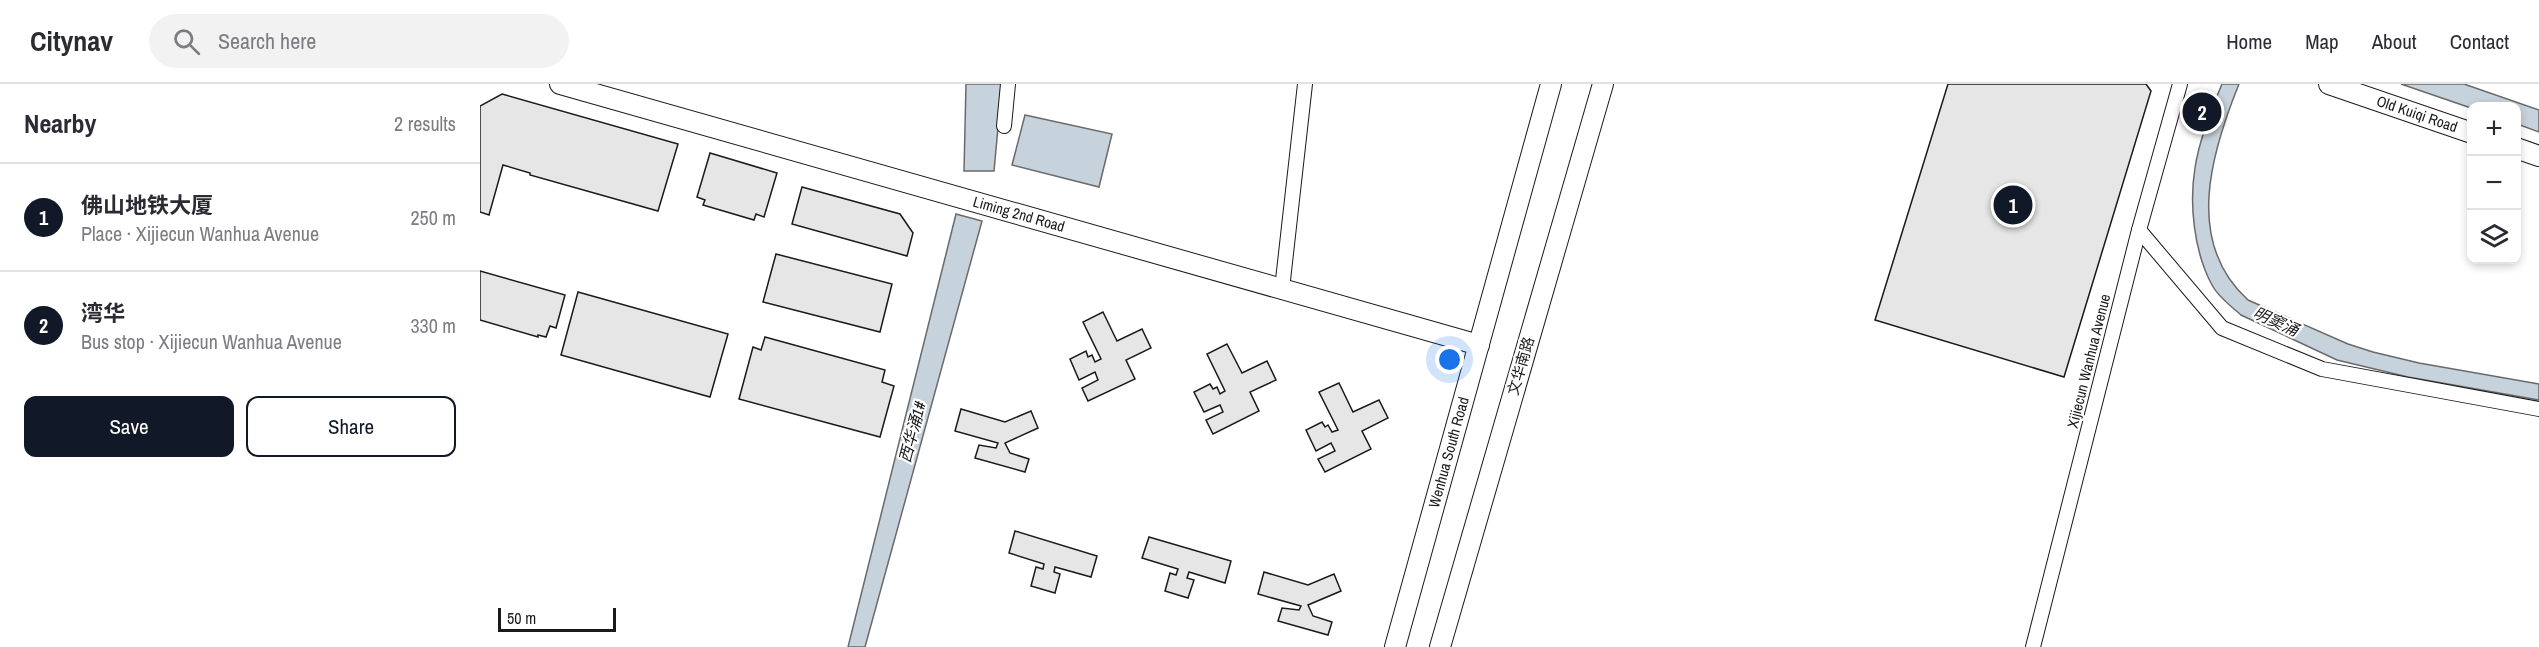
<!DOCTYPE html>
<html lang="en">
<head>
<meta charset="utf-8">
<style>
  body { margin:0; font-family:"Archivo Narrow","Noto Sans SC",sans-serif; background:#f2f2f3; color:#2b2b33 }
  .controls { position:absolute; right:18px; top:18px; display:grid; overflow:hidden; border-radius:12px; box-shadow:0 3px 9px #0003 }
  .controls button { width:54px; height:54px; display:grid; place-items:center; padding:0; border:0; border-bottom:2px solid #e1e1e2; background:#fff; color:#2b2b33; font:30px sans-serif }
  .scale { position:absolute; left:18px; bottom:15px; width:118px; box-sizing:border-box; padding-left:6px; border:3px solid #1a1a1a; border-top:0; font-size:16px; line-height:21px; white-space:nowrap; color:#1a1a1a; -webkit-text-stroke:4px #fff; paint-order:stroke }
  .you { position:absolute; left:970px; top:276px; width:21px; height:21px; margin:-15px; border:4px solid #fff; border-radius:50%; background:#1a73e8; box-shadow:0 0 0 9px #1a73e833 }
  .badge { display:grid; place-items:center; width:39px; height:39px; border-radius:50%; background:#111827; color:#fff; font-size:20px; font-weight:700 }
  .pin { position:absolute; translate:-50% -50%; border:3px solid #fff; box-shadow:0 2px 6px #0006 }
  .list { margin:0; padding:0; list-style:none }
  h2 { display:flex; justify-content:space-between; align-items:center; height:78px; margin:0; padding:0 24px; font-size:26px }
  h2 small { font-size:20px; font-weight:400; color:#7c7c81 }
  .list li { display:grid; grid-template-columns:39px 1fr auto; gap:18px; align-items:center; box-sizing:border-box; height:108px; padding:0 24px; border-top:2px solid #e1e1e2 }
  .list b { display:block; font-size:22px; white-space:nowrap }
  .list p { margin:0; font-size:20px; white-space:nowrap; color:#7c7c81 }
  .list em { font-size:20px; font-style:normal; color:#7c7c81 }
  .actions { display:flex; gap:12px; padding:18px 24px }
  .actions a { flex:1; padding:14px 0; border:2px solid #111827; border-radius:12px; text-align:center; font-size:21px; color:#111827 }
  .actions .main { background:#111827; color:#fff }
  .icon { flex:none; width:33px; height:33px; fill:none; stroke:currentColor; stroke-width:2; stroke-linecap:round; stroke-linejoin:round }
  .map { position:relative; flex:none; width:2059px; height:563px; overflow:hidden }
  header { display:flex; align-items:center; gap:36px; box-sizing:border-box; height:84px; padding:0 30px; background:#fff; border-bottom:2px solid #e1e1e2 }
  header strong { font-size:28px }
  nav { display:flex; gap:33px; margin-inline-start:auto; font-size:21px }
  .search { width:420px; height:54px; background:#f2f2f3; display:flex; align-items:center; gap:15px; box-sizing:border-box; padding:0 21px; border-radius:33px; color:#7c7c81; font-size:22px }
  main { display:flex }
  aside { flex:1; background:#fff }
  .map>svg:first-child { display:block }
  .water { fill:#c6d2dc; stroke:#6a6a6a; stroke-width:1.5 }
  .building { fill:#e6e6e6; stroke:#1a1a1a; stroke-width:1.5 }
  .lines { fill:none; stroke-linecap:round; stroke-linejoin:round }
  .street-casing { stroke:#1a1a1a; stroke-width:16 }
  .secondary-casing { stroke:#1a1a1a; stroke-width:22 }
  .street { stroke:#fff; stroke-width:14 }
  .secondary { stroke:#fff; stroke-width:20 }
  .labels { text-anchor:middle; stroke-width:4.5; stroke-linejoin:round; paint-order:stroke }
  .street-label { font-size:15px; fill:#1a1a1a; stroke:#fff }
  .water-label { font-size:16px; font-style:italic; fill:#1a1a1a; stroke:#fff }
</style>
</head>
<body>
<header>
<strong>Citynav</strong>
<div class="search"><svg class="icon" aria-label="search" viewBox="0 0 24 24"><circle cx="10" cy="10" r="6"/><path d="M15 15l6 6"/></svg>Search here</div>
<nav><a>Home</a><a>Map</a><a>About</a><a>Contact</a></nav>
</header>
<main>
<aside>
<h2>Nearby<small>2 results</small></h2>
<ul class="list">
<li><span class="badge">1</span><div><b>佛山地铁大厦</b><p>Place · Xijiecun Wanhua Avenue</p></div><em>250 m</em></li>
<li><span class="badge">2</span><div><b>湾华</b><p>Bus stop · Xijiecun Wanhua Avenue</p></div><em>330 m</em></li>
</ul>
<div class="actions"><a class="main">Save</a><a>Share</a></div>
</aside>
<div class="map">
<svg width="2059" height="563" viewBox="0 0 2059 563">
  <rect width="100%" height="100%" fill="#fff"/>
  <!-- water -->
  <g class="water">
    <path d="M486,0H522L514,87H484Z"/>
    <path d="M1742,0H1759C1731,69 1704,158 1768,216L1868,260L1893,268L1939,279L2059,300V316L1928,293L1857,276L1761,231C1751,222 1738,213 1732,201C1714,168 1709,120 1715,84C1719,56 1731,26 1742,0Z"/>
    <path d="M1921,0H1984L2059,26V48L2037,40L2036,22H1992L1991,24Z"/>
    <path d="M545,31L632,50L619,103L532,81Z"/>
    <path d="M476,130L502,137L385,563H368Z"/>
  </g>
  <!-- building -->
  <g class="building">
    <path d="M1468,0H1666L1671,7L1584,293L1395,236Z"/>
    <path d="M22,10L198,60L178,127L50,91V89L23,81L9,131L0,128V22Z"/>
    <path d="M230,69L297,89L284,133L276,130L274,136L223,121L225,116L217,113Z"/>
    <path d="M322,103L420,130L433,149L427,172L312,140Z"/>
    <path d="M296,170L412,200L400,248L283,218Z"/>
    <path d="M0,187L85,211L76,244L70,242L66,253L58,251V253L0,236Z"/>
    <path d="M98,208L248,250L230,313L81,271Z"/>
    <path d="M623,228L637,257L662,245L671,264L646,276L655,295L608,317L602,304L618,296L615,288L599,296L590,275L606,267L608,273L612,271L615,278L621,275L603,238Z"/>
    <path d="M285,253L405,286L402,298L414,302L400,353L259,315L273,263L281,266Z"/>
    <path d="M747,260L762,289L787,277L796,296L770,308L779,327L733,350L726,336L743,328L740,321L724,328L714,308L730,300L733,305L737,303L740,310L745,307L727,270Z"/>
    <path d="M859,299L873,328L899,316L908,334L882,347L891,365L845,388L838,375L855,367L851,359L836,367L826,346L842,338L845,343L848,341L852,348L858,346L839,308Z"/>
    <path d="M481,325L525,338L551,327L558,344L525,359L530,369L549,375L545,388L495,374L499,361L516,364L518,359L475,347Z"/>
    <path d="M535,447L617,472L611,493L575,483L574,488L580,490L575,509L551,502L556,483L563,485L564,480L529,469Z"/>
    <path d="M669,453L751,477L745,499L709,488L707,494L714,496L708,514L685,507L690,489L696,491L698,485L662,474Z"/>
    <path d="M784,488L828,501L854,490L861,507L828,521L833,532L852,538L848,551L798,537L802,524L819,526L821,522L778,510Z"/>
  </g>
  <g class="lines">
    <defs>
      <g id="street">
        <path d="M524,42L528,0"/>
        <path d="M1659,146L1742,244L1842,285L2059,325"/>
        <path d="M802,205L825,0"/>
        <path d="M1553,563L1659,146L1700,0"/>
      </g>
      <g id="secondary">
        <path id="s1" d="M80,0L999,261"/>
        <path id="s2" d="M1849,0L1992,49"/>
        <path d="M2036,64L2059,72"/>
        <path id="s3" d="M915,563L1071,0"/>
        <path d="M960,563L1123,0"/>
      </g>
    </defs>
    <!-- street casing -->
    <use href="#street" class="street-casing"/>
    <!-- secondary casing -->
    <use href="#secondary" class="secondary-casing"/>
    <!-- street -->
    <use href="#street" class="street"/>
    <!-- secondary -->
    <use href="#secondary" class="secondary"/>
  </g>
  <g class="labels">
    <!-- street labels -->
    <g class="street-label">
      <text dy="5" stroke="none"><textPath href="#s2" startOffset="93">Old Kuiqi Road</textPath></text>
      <text dy="5" stroke="none"><textPath href="#s1" startOffset="477">Liming 2nd Road</textPath></text>
      <text transform="translate(1609 277) rotate(-76)" y="5">Xijiecun Wanhua Avenue</text>
      <text transform="translate(1041 282) rotate(-74)" y="5">文华南路</text>
      <text dy="5" stroke="none"><textPath href="#s3" startOffset="202">Wenhua South Road</textPath></text>
    </g>
    <!-- water labels -->
    <g class="water-label">
      <text transform="translate(1796 237) rotate(24)" y="6">明窦涌</text>
      <text transform="translate(432 348) rotate(-75)" y="6">西华涌1#</text>
    </g>
  </g>
</svg>
<div class="controls">
<button>+</button>
<button>−</button>
<button><svg class="icon" aria-label="layers" viewBox="0 0 24 24"><path d="M12 4l9 5-9 5-9-5zM3 14l9 5 9-5"/></svg></button>
</div>
<div class="scale">50 m</div>
<div class="you"></div>
<div class="pin badge" style="left:1533px;top:121px">1</div>
<div class="pin badge" style="left:1722px;top:28px">2</div>
</div>
</main>
</body>
</html>
